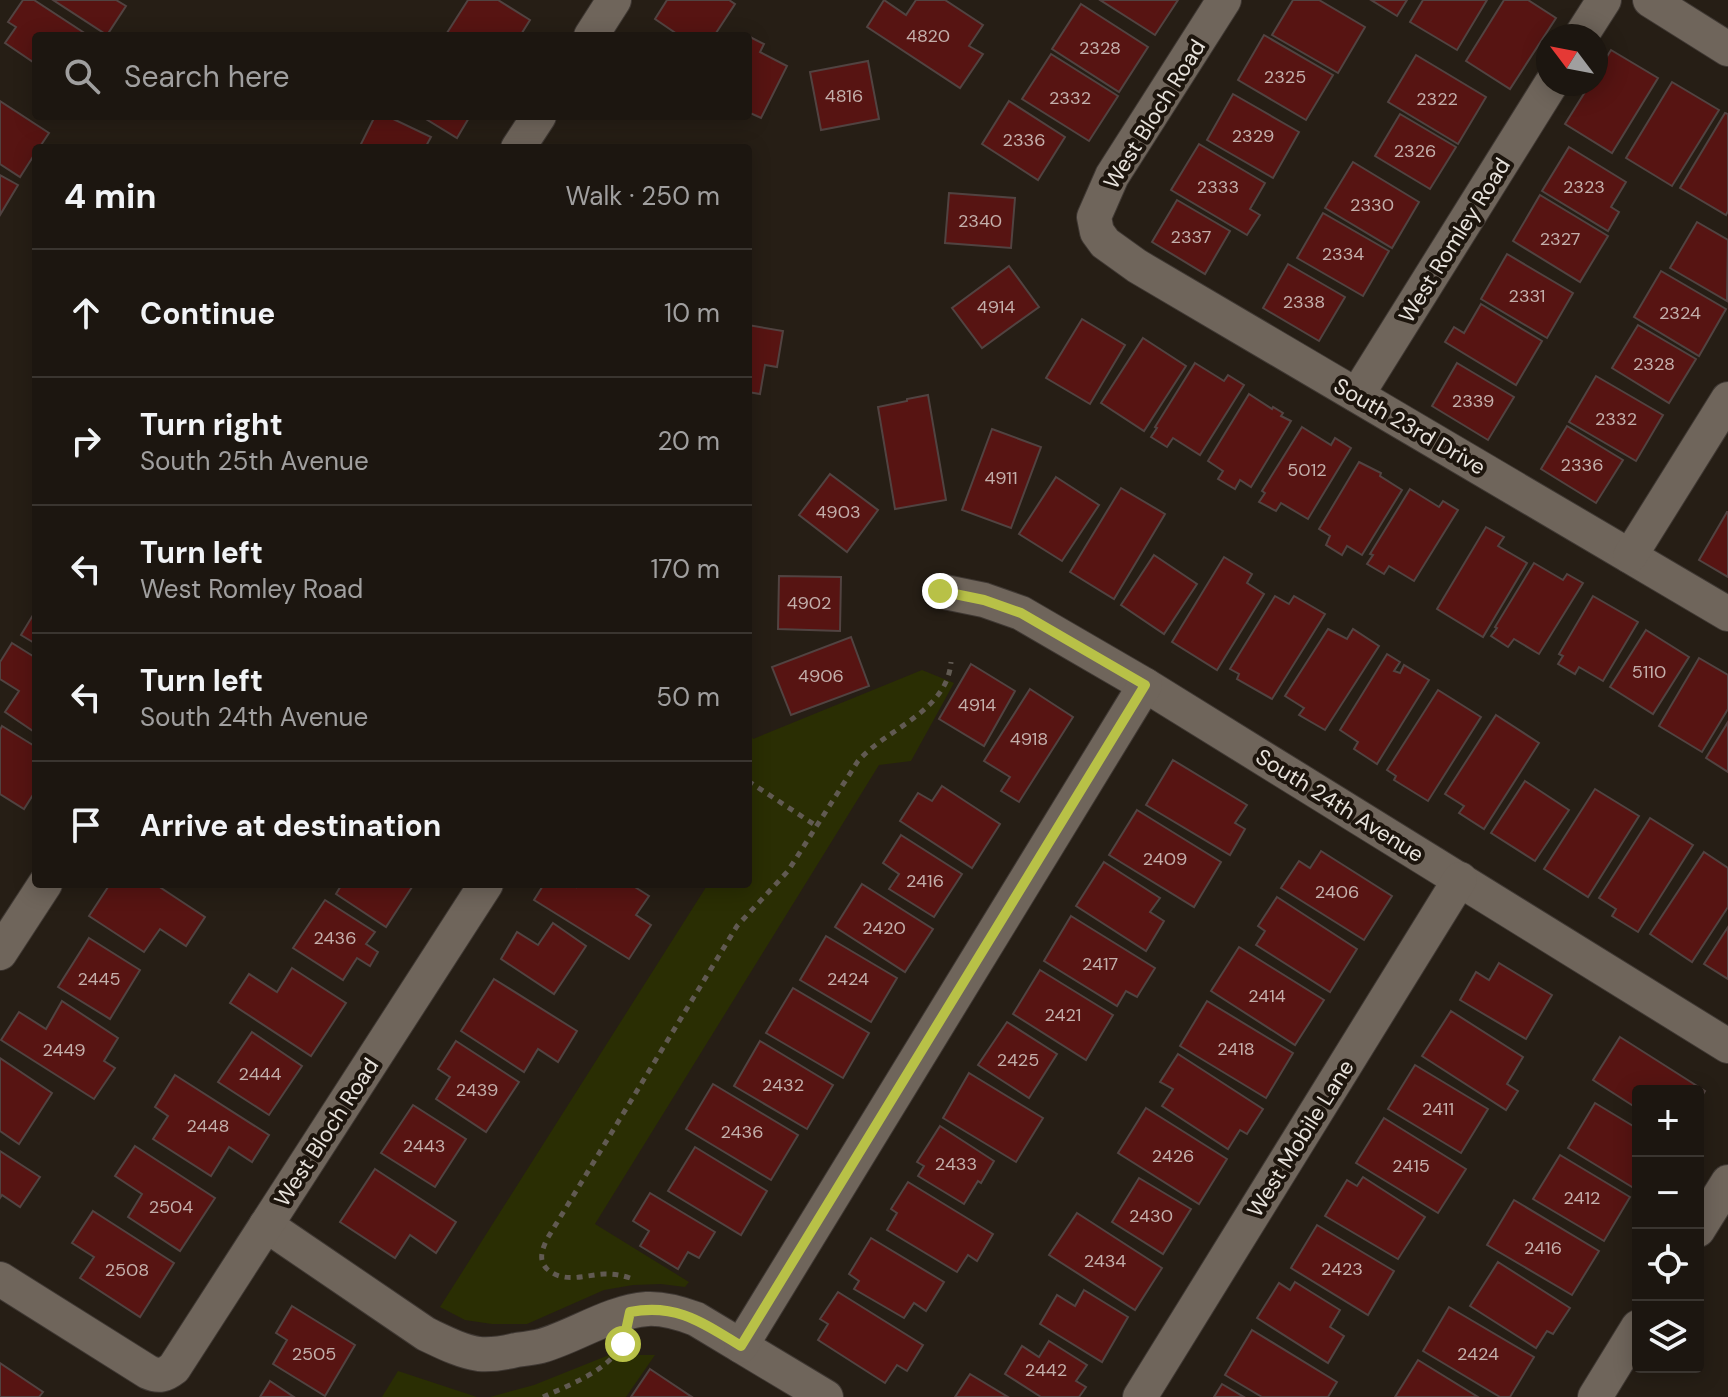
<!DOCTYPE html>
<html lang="en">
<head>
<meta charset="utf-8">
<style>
  body { margin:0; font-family:"DM Sans",sans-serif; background:#251f19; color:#f1f3f6 }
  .controls { position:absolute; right:24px; bottom:24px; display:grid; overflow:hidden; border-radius:8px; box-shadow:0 4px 20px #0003 }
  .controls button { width:72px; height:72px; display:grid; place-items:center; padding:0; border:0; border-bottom:2px solid #3a3530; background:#1c1610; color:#f1f3f6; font:40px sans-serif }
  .compass { position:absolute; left:1536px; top:24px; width:72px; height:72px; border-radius:50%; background:#1c1610; box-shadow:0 4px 20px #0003; rotate:302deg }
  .stop { position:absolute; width:24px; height:24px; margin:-18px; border:6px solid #b8c147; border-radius:50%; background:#fff }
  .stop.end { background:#b8c147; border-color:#fff; box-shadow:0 2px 8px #0008 }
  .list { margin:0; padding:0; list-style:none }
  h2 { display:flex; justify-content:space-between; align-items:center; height:104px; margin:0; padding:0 32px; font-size:34px }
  h2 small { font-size:26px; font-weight:400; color:#a09f9f }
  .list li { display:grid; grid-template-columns:52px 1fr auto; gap:24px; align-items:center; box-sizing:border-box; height:128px; padding:0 32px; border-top:2px solid #3a3530 }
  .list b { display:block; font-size:30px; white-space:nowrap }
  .list p { margin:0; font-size:26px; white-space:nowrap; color:#a09f9f }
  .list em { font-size:26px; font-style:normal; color:#a09f9f }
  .icon { flex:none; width:44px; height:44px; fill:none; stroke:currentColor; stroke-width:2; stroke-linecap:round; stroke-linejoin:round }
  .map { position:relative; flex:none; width:1728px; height:1397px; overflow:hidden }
  .search { position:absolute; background:#1c1610; box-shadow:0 4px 20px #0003; left:32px; top:32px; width:720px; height:88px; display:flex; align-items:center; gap:20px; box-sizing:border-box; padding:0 28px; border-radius:8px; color:#a09f9f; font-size:30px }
  .panel { position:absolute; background:#1c1610; box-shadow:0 4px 20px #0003; left:32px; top:144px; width:720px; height:744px; border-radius:8px }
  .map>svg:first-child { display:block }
  .green { fill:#2a2e03 }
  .building { fill:#571412; stroke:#514341; stroke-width:2 }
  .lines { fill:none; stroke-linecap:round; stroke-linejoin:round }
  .street-casing { stroke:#3f3833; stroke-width:36 }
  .path { stroke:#615a52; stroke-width:5; stroke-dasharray:6 6; stroke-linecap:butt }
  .street { stroke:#6f655b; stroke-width:34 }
  .route { stroke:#b8c147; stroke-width:10 }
  .labels { text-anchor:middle; stroke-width:8; stroke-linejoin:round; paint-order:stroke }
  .number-label { font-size:18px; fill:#c3aeaa }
  .street-label { font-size:22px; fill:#e7e2dc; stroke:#1d150d }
</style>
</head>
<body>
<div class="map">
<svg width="1728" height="1397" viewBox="0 0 1728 1397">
  <rect width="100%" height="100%" fill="#261e15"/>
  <!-- green -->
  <g class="green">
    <path d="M922,670L954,683L911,761L879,765L595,1224L689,1282L685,1287L661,1284L633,1285L604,1290L527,1324H492L465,1320L440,1307L708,884H748V727L753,739Z"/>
    <path d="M609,1355H655L626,1397H490L534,1385Z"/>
    <path d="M398,1371L477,1397H382Z"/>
  </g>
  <!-- building -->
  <g class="building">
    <path d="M23,0H34L89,36H36V64L5,43L16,27L8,22Z"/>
    <path d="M53,0H116L126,6L107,35Z"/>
    <path d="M468,0H498L530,20L520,36H445Z"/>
    <path d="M667,0H729L735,4L714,36H680L655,19Z"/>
    <path d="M884,0L906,15L916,0H945L983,25L969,46L983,54L960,88L867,27Z"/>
    <path d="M1100,0H1178L1155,35Z"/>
    <path d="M1293,0H1319L1365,27L1338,73L1272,35Z"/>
    <path d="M1371,0H1407L1397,16Z"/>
    <path d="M1423,0H1487L1457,50L1410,22Z"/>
    <path d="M1504,0H1528L1556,18L1510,89L1466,61Z"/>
    <path d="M1081,4L1148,47L1119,92L1052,49Z"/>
    <path d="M1264,35L1333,75L1306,120L1238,80Z"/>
    <path d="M748,36L764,44L760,52L787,66L761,118L748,112Z"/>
    <path d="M1611,50L1658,78L1612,153L1565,124L1590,84H1596V74Z"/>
    <path d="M1051,54L1118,96L1089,141L1022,99Z"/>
    <path d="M1416,55L1486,97L1458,144L1388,102Z"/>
    <path d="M868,61L879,119L821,130L810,72Z"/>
    <path d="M1672,82L1719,110L1672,186L1626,158Z"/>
    <path d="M1233,94L1299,132L1273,178L1207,140Z"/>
    <path d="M0,101L49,133L39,148H36V152L20,177L0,164Z"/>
    <path d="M1009,101L1065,137L1038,180L982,144Z"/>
    <path d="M1725,113L1728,114V211L1726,215L1680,188Z"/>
    <path d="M1400,114L1456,147L1430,189L1375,156Z"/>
    <path d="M375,116H387L431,137L425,148H359Z"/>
    <path d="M421,116H470L457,138Z"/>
    <path d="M1199,144L1265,183L1250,209L1260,215L1247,235L1171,190Z"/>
    <path d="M1569,147L1626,182L1611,207L1619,212L1608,231L1542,191Z"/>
    <path d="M1353,162L1419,202L1392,248L1325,208Z"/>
    <path d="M0,175L18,185L0,215Z"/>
    <path d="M949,193L1015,198L1011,248L945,243Z"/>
    <path d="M1540,195L1608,236L1580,282L1513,241Z"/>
    <path d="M1177,200L1230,231L1205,274L1152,242Z"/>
    <path d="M1323,213L1389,251L1363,296L1297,258Z"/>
    <path d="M1697,222L1728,240L1727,301L1670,268Z"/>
    <path d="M1507,254L1573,293L1547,338L1481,299Z"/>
    <path d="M1288,264L1345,297L1319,341L1263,308Z"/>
    <path d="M1009,266L1039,307L982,348L952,308Z"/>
    <path d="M1661,271L1726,309L1699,356L1634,317Z"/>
    <path d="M1481,304L1542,341L1516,385L1445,342L1454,327L1464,333Z"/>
    <path d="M1082,319L1125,345L1090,404L1046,378Z"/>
    <path d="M748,325L783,331L777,367L765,365L760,394L748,392Z"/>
    <path d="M1638,325L1696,359L1669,403L1612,368Z"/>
    <path d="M1143,338L1186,366L1144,431L1101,403Z"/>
    <path d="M1195,363L1224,381L1228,375L1244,385L1200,455L1173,438L1167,447L1151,437L1157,428L1155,427Z"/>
    <path d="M1457,363L1514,397L1488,440L1432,406Z"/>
    <path d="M1596,376L1663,415L1636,461L1569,422Z"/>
    <path d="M1249,394L1272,409L1273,407L1283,413L1281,416L1291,421L1251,487L1240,480L1235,489L1218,479L1223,471L1208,461Z"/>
    <path d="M928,395L946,500L895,509L878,407L907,401V399Z"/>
    <path d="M1567,426L1623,460L1596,503L1541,469Z"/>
    <path d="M1302,427L1331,445L1335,438L1351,448L1308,519L1281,503L1276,511L1259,502L1265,493L1262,491Z"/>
    <path d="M992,429L1041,447L1011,528L962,510Z"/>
    <path d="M1359,462L1381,473L1380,476L1402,490L1362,555L1347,546L1342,555L1326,545L1330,536L1319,529Z"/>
    <path d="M830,474L878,510L847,552L799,515Z"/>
    <path d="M1056,477L1099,505L1062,561L1019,534Z"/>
    <path d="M1121,488L1165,514L1114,599L1070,572Z"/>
    <path d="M1410,489L1439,507L1443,501L1458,510L1414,581L1389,566L1384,574L1367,564L1373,555L1370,554Z"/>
    <path d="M1727,512H1728V577L1699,560Z"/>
    <path d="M1486,527L1504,537L1498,546L1527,563L1483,637L1437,609Z"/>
    <path d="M1154,555L1197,584L1164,634L1121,605Z"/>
    <path d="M1224,557L1252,574L1247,583L1264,594L1217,670L1172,642Z"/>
    <path d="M1534,563L1563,580L1567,574L1583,583L1539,654L1514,639L1508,647L1491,636L1497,628L1495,627Z"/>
    <path d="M779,576L841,577L840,631L778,629Z"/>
    <path d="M1275,596L1289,604L1294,596L1325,614L1272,699L1237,679L1239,674L1230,669Z"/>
    <path d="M1593,596L1638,622L1603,681L1579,667L1575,674L1558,664L1563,656L1559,654Z"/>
    <path d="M36,610V644L21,635Z"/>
    <path d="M1328,629L1347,639L1353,629L1379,646L1325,730L1299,715L1304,708L1285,696Z"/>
    <path d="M1646,630L1689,657L1653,714L1610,687Z"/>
    <path d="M851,637L869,686L791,715L772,667Z"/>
    <path d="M12,643L36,658V733L5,712L19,691L0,679V662Z"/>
    <path d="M1387,654L1400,662L1394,671L1400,673L1404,665L1429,680L1377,764L1354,749L1358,742L1340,730Z"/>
    <path d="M1699,658L1728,675V709L1702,752L1659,726Z"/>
    <path d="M971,664L1015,691L984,746L939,719Z"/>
    <path d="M1030,689L1073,717L1019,802L1001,791L1010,777L984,761Z"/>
    <path d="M1438,690L1481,717L1428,801L1394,780L1396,776L1387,770Z"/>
    <path d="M1496,715L1539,743L1484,829L1459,813L1464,806L1445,794Z"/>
    <path d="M1728,722V772L1706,758Z"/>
    <path d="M2,726L36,747V790L24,809L0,794V730Z"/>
    <path d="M1173,760L1247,805L1235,823L1245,829L1230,855L1146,805Z"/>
    <path d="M1525,781L1569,810L1535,861L1491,833Z"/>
    <path d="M942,786L1000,824L972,868L900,821L918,793L932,801Z"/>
    <path d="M1595,789L1639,816L1588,897L1544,869Z"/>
    <path d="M1137,810L1221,862L1194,907L1109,855Z"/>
    <path d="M1650,818L1693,845L1638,932L1612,916L1616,909L1599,898Z"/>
    <path d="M901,835L962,874L934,917L889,889L899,874L883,863Z"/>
    <path d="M1321,851L1392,896L1364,940L1281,888L1299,861L1310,868Z"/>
    <path d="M1704,852L1728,868V907L1692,962L1650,934Z"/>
    <path d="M1104,862L1160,898L1150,912L1164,921L1146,951L1076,906Z"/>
    <path d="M110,884H155L205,917L186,946L160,929L144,952L89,916Z"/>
    <path d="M342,884H414L386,927L336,894Z"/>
    <path d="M544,884H571L576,887L577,884H630L649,896L636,915L651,925L629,959L534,900Z"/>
    <path d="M862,884L933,929L905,972L835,927Z"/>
    <path d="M1277,897L1357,949L1330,992L1256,945L1265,931L1258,926Z"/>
    <path d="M325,900L375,932L366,944L378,952L370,966L357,958L343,980L293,948Z"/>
    <path d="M1071,916L1155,968L1137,997L1126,991L1117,1006L1044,961Z"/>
    <path d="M553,923L586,946L554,994L501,959L517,932L538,945Z"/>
    <path d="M1728,927V979L1704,964Z"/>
    <path d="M826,936L897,978L871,1022L800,980Z"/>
    <path d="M89,938L140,970L110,1019L58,987Z"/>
    <path d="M1239,947L1324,1000L1295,1045L1211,991Z"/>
    <path d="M1499,963L1552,995L1526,1039L1460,1000L1476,972L1489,980Z"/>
    <path d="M292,968L346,1003L311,1056L230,1003L249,974L277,992Z"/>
    <path d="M1040,970L1113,1015L1086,1060L1013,1014Z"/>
    <path d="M494,979L577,1031L558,1062L538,1049L524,1072L461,1031Z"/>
    <path d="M793,988L869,1033L843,1078L766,1033Z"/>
    <path d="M62,1001L118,1038L104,1061L115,1068L94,1099L1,1040L19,1012L46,1029Z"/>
    <path d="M1207,1001L1293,1053L1266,1098L1180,1046Z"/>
    <path d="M1451,1011L1523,1057L1507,1084L1518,1091L1506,1110L1422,1056Z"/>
    <path d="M1007,1022L1057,1054L1029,1098L978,1065Z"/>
    <path d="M252,1032L302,1066L269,1115L218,1082Z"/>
    <path d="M1620,1037L1705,1091L1698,1102V1091H1638V1109L1593,1080Z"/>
    <path d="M456,1041L519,1082L486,1132L436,1099L450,1077L438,1069Z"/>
    <path d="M760,1041L833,1085L807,1129L734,1086Z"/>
    <path d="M1178,1054L1263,1109L1247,1134L1240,1130L1228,1149L1162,1106L1173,1089L1160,1082Z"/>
    <path d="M0,1058L52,1093L19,1144L0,1131Z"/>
    <path d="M1415,1065L1488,1109L1461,1153L1388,1109Z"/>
    <path d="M969,1073L1043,1118L1016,1162L943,1118Z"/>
    <path d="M175,1075L269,1135L252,1162L229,1147L211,1176L153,1139L168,1116L155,1107Z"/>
    <path d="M713,1084L798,1135L771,1180L686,1129Z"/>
    <path d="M1595,1103L1638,1129L1637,1190L1568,1148Z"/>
    <path d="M413,1105L466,1139L435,1187L381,1153Z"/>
    <path d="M1146,1108L1227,1159L1199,1204L1118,1153Z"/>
    <path d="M1384,1118L1466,1169L1438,1213L1356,1163Z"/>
    <path d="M940,1126L994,1161L981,1183L978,1181L964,1204L918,1176L924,1166L917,1162Z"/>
    <path d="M135,1146L215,1198L180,1251L128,1217L142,1194L115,1176Z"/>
    <path d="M695,1147L767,1191L741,1235L668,1191Z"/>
    <path d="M0,1151L40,1177L20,1207L2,1195L0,1198Z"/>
    <path d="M1560,1155L1630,1197L1604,1241L1533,1199Z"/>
    <path d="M375,1169L456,1222L436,1253L410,1235L395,1258L340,1222Z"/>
    <path d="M1363,1177L1425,1217L1398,1259L1325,1216L1347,1180L1357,1186Z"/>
    <path d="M1139,1178L1191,1209L1163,1254L1112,1222Z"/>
    <path d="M908,1182L993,1234L977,1261L968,1255L957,1272L887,1230L897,1213L891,1209Z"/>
    <path d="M650,1193L715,1232L699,1258L688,1252L678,1269L640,1246L649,1231L633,1221Z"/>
    <path d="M1514,1200L1599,1251L1572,1295L1487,1245Z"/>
    <path d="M93,1211L174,1263L140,1317L80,1278L94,1257L72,1243Z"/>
    <path d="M1077,1213L1162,1268L1135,1310L1049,1255Z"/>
    <path d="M1317,1225L1394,1271L1368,1315L1291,1268Z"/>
    <path d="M871,1238L944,1282L926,1311L914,1303L904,1318L854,1289L859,1281L849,1274Z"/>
    <path d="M1498,1262L1570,1308L1553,1334L1547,1331L1536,1348L1470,1306Z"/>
    <path d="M1295,1282L1340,1310L1330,1327L1344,1336L1328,1363L1257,1318L1279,1283L1290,1290Z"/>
    <path d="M1084,1290L1128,1317L1102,1362L1040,1324L1057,1295L1075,1306Z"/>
    <path d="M838,1292L923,1345L907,1371L897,1365L885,1383L818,1340L828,1324L820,1319Z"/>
    <path d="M292,1306L355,1345L325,1396L273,1364L287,1340L276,1333Z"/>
    <path d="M1449,1307L1534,1357L1510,1397H1500L1423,1351Z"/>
    <path d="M1252,1330L1337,1382L1328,1397H1262L1225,1375Z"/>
    <path d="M1049,1341L1087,1365L1076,1381L1086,1387L1079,1397H1041L1005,1374L1022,1346L1039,1357Z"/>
    <path d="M1418,1360L1478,1397H1395Z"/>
    <path d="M0,1363L43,1392L39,1397H0Z"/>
    <path d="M650,1369L692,1397H631Z"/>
    <path d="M970,1374L1008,1397H955Z"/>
    <path d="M270,1381L294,1397H260Z"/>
    <path d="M1222,1384L1244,1397H1214Z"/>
  </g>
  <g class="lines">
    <defs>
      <g id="street">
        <path d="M1224,0L1112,176L1094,217L1097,232L1105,243L1137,266L1728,614"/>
        <path d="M1650,0L1728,49"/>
        <path d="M591,36L614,0"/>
        <path d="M1581,36L1604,0"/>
        <path d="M518,148L539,116"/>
        <path d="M1357,395L1551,84"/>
        <path d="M1630,556L1728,399"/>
        <path d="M940,591L984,600L1021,613L1145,685L1728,1046"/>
        <path d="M0,953L45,884"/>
        <path d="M266,1225L426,1334C443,1342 460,1351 479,1354C491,1355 504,1353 516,1350C524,1349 533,1348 541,1346C576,1336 609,1312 647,1309C664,1308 680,1313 696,1319L826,1397"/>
        <path d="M1698,1230L1728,1182"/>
        <path d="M0,1279L148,1372C159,1377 165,1375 174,1368L486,884"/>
        <path d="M741,1346L1145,685"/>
        <path d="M1140,1397L1460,879"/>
        <path d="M1595,1397L1638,1327"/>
      </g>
    </defs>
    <!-- street casing -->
    <use href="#street" class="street-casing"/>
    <!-- path -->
    <g class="path">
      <path d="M748,781L818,827"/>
      <path d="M630,1278C621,1275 614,1274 604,1274C585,1275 564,1284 547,1269C538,1260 542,1250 547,1239L737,926L788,871L858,761C887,728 947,712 951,662"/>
      <path d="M543,1397C569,1385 600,1374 618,1351"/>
    </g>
    <!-- street -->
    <use href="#street" class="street"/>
  </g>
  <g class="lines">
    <!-- route -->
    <path class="route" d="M623,1344L630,1312C677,1303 703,1323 741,1346L1145,685L1021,613L984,600L940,591"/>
  </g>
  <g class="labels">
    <!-- number labels -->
    <g class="number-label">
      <text x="928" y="42">4820</text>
      <text x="1100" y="54">2328</text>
      <text x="1285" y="83">2325</text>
      <text x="844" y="102">4816</text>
      <text x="1070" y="104">2332</text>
      <text x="1437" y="105">2322</text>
      <text x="1253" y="142">2329</text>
      <text x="1024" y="146">2336</text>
      <text x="1415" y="157">2326</text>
      <text x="1218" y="193">2333</text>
      <text x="1584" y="193">2323</text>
      <text x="1372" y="211">2330</text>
      <text x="980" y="227">2340</text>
      <text x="1191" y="243">2337</text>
      <text x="1560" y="245">2327</text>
      <text x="1343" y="260">2334</text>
      <text x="1527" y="302">2331</text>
      <text x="1304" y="308">2338</text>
      <text x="996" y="313">4914</text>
      <text x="1680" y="319">2324</text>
      <text x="1654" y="370">2328</text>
      <text x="1473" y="407">2339</text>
      <text x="1616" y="425">2332</text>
      <text x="1582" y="471">2336</text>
      <text x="1307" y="476">5012</text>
      <text x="1001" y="484">4911</text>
      <text x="838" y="518">4903</text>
      <text x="809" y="609">4902</text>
      <text x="1649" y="678">5110</text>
      <text x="821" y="682">4906</text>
      <text x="977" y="711">4914</text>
      <text x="1029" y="745">4918</text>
      <text x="1165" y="865">2409</text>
      <text x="925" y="887">2416</text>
      <text x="1337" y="898">2406</text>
      <text x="884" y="934">2420</text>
      <text x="335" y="944">2436</text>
      <text x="1100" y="970">2417</text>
      <text x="99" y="985">2445</text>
      <text x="848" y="985">2424</text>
      <text x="1267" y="1002">2414</text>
      <text x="1063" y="1021">2421</text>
      <text x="1236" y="1055">2418</text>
      <text x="64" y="1056">2449</text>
      <text x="1018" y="1066">2425</text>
      <text x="260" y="1080">2444</text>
      <text x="783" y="1091">2432</text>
      <text x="477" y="1096">2439</text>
      <text x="1438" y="1115">2411</text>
      <text x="208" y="1132">2448</text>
      <text x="742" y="1138">2436</text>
      <text x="424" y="1152">2443</text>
      <text x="1173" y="1162">2426</text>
      <text x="956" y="1170">2433</text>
      <text x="1411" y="1172">2415</text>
      <text x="1582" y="1204">2412</text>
      <text x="171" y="1213">2504</text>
      <text x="1151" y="1222">2430</text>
      <text x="1543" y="1254">2416</text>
      <text x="1105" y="1267">2434</text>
      <text x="1342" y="1275">2423</text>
      <text x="127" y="1276">2508</text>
      <text x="314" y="1360">2505</text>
      <text x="1478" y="1360">2424</text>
      <text x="1046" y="1376">2442</text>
    </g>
    <!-- street labels -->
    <g class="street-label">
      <text transform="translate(1154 114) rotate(-58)" y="8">West Bloch Road</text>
      <text transform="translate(1454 240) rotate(-58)" y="8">West Romley Road</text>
      <text transform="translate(1410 426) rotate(30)" y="8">South 23rd Drive</text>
      <text transform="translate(1340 805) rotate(32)" y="8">South 24th Avenue</text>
      <text transform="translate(326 1132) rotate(-57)" y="8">West Bloch Road</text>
      <text transform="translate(1300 1138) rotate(-58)" y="8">West Mobile Lane</text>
    </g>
  </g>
</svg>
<div class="controls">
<button>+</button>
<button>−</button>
<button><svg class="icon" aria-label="locate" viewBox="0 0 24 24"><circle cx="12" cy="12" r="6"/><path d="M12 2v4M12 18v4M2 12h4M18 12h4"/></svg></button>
<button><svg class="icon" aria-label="layers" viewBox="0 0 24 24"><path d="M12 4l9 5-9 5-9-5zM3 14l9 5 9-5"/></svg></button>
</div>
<svg class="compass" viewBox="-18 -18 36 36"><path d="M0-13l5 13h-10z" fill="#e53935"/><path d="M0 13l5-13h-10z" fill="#a09f9f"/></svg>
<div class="stop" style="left:623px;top:1344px"></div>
<div class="stop end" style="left:940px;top:591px"></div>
<div class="search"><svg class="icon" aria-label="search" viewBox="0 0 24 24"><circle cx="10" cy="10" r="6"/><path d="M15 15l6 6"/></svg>Search here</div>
<section class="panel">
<h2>4 min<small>Walk · 250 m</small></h2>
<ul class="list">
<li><svg class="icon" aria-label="ahead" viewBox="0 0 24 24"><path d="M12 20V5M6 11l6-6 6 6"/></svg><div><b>Continue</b></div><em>10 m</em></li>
<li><svg class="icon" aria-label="right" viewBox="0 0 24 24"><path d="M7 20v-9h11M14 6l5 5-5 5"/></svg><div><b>Turn right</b><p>South 25th Avenue</p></div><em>20 m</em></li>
<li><svg class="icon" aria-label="left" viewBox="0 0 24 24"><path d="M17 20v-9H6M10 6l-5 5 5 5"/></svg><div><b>Turn left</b><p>West Romley Road</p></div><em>170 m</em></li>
<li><svg class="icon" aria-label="left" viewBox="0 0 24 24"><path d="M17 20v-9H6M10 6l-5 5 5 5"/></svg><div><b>Turn left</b><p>South 24th Avenue</p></div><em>50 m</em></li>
<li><svg class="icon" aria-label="arrive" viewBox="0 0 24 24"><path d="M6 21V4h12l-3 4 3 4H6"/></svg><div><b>Arrive at destination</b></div></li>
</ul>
</section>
</div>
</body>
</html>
